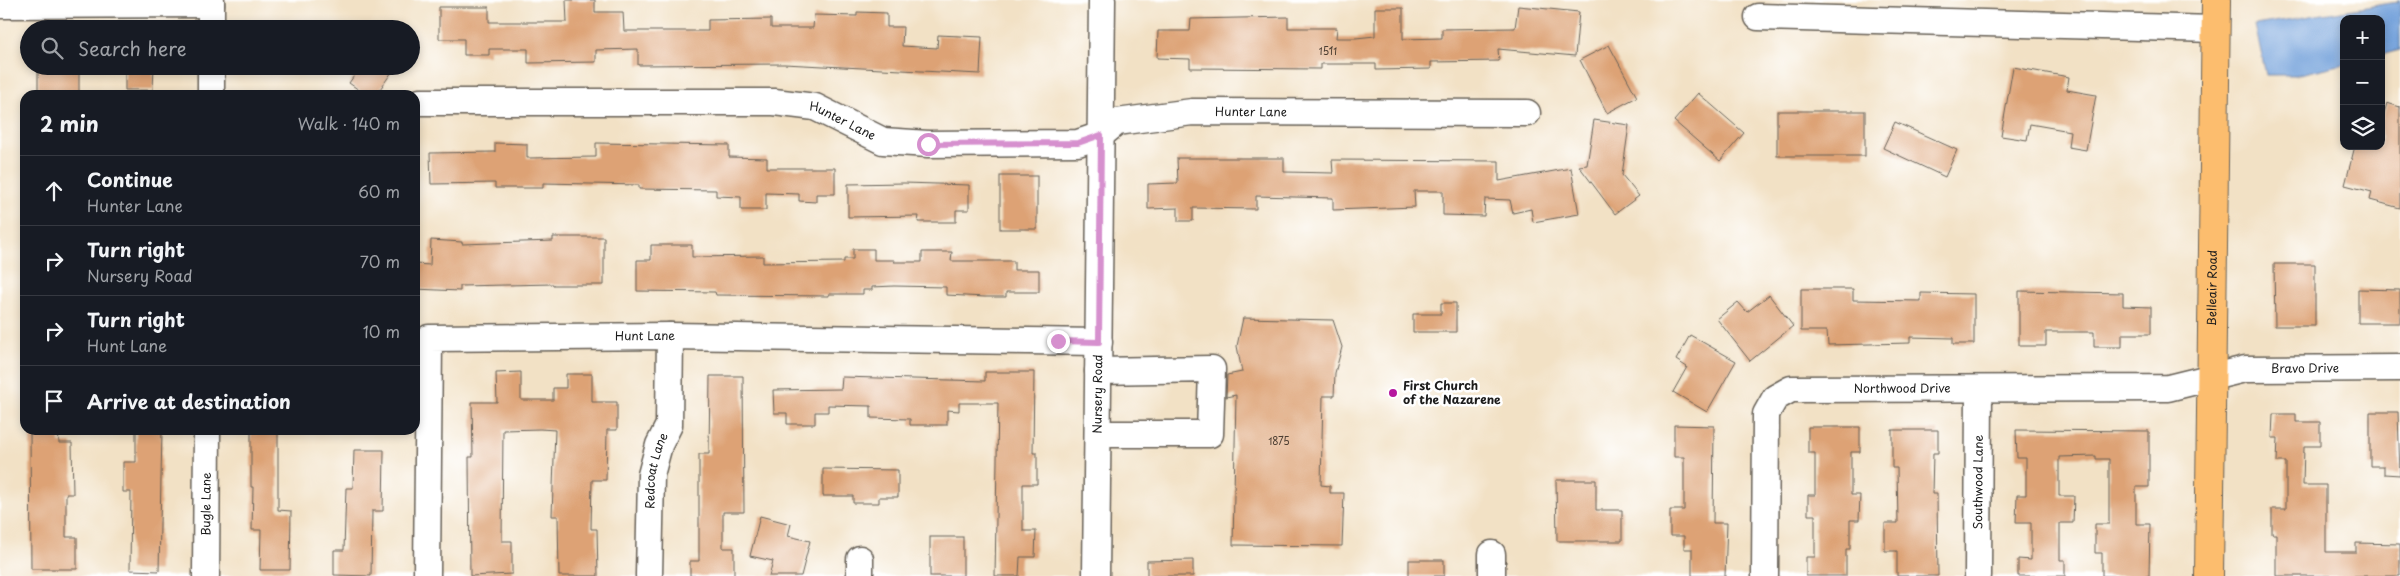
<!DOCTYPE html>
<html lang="en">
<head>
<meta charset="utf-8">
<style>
  body { margin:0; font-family:"Playpen Sans",sans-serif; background:#242831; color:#f1f3f6 }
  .controls { position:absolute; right:15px; top:15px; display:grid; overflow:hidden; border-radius:10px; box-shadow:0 2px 8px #0003 }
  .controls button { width:45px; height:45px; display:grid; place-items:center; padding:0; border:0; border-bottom:1px solid #363941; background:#171b24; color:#f1f3f6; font:25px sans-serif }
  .stop { position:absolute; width:15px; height:15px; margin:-11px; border:4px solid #d690ce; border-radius:50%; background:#fff }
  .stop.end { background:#d690ce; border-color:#fff; box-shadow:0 1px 5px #0008 }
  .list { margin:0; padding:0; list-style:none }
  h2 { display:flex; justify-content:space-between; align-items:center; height:65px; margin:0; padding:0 20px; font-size:21px }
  h2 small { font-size:16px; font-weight:400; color:#9ea1a6 }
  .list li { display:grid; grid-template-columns:32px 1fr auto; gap:15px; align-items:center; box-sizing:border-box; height:70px; padding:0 20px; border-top:1px solid #363941 }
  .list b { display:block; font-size:19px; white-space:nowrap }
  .list p { margin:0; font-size:16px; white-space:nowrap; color:#9ea1a6 }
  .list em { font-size:16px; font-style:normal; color:#9ea1a6 }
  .icon { flex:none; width:28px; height:28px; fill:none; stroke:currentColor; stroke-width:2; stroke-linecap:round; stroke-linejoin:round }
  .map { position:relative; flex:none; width:2400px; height:576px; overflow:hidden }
  .search { position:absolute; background:#171b24; box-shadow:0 2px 8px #0003; left:20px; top:20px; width:400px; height:55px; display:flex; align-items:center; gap:12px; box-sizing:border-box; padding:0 18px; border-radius:28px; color:#9ea1a6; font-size:19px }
  .panel { position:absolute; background:#171b24; box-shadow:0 2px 8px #0003; left:20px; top:90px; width:400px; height:345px; border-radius:15px }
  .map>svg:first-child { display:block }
  .water { fill:#72a0da; stroke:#475e7b }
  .building { fill:#dda274 }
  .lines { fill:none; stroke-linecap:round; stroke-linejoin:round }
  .minor-casing { stroke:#676157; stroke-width:29 }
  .major-casing { stroke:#676157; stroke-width:30 }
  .minor { stroke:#fff; stroke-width:26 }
  .major { stroke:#fcbd6e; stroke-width:28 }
  .route { stroke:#d690ce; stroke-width:6 }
  .poi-dot { fill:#b5179e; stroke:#fff; stroke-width:2 }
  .labels { text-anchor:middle; stroke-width:5; stroke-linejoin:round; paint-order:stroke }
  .number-label { font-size:10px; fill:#4c3e32 }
  .street-label { font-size:12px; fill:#1c1c1c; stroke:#fff }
  .poi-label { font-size:12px; font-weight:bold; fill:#1c1c1c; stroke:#fff; text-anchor:start }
</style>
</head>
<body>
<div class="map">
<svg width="2400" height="576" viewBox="0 0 2400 576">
  <rect width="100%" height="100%" fill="#fff"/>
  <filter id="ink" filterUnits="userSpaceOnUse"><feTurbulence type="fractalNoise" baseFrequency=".02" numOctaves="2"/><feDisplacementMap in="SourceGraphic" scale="10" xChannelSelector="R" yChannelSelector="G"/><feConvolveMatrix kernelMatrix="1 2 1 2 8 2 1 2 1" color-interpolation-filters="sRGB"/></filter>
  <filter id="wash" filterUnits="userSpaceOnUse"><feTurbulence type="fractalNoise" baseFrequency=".0096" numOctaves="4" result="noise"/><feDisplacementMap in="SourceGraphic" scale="20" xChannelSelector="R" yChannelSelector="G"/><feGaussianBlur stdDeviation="1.12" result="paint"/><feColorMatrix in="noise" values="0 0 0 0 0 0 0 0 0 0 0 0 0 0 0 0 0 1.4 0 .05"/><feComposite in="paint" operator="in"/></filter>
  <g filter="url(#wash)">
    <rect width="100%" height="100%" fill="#f2e1c5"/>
    <!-- water -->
    <path class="water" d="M2398,0H2400V50L2381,55V19H2344V64L2296,75H2266L2255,25L2397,2Z"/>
    <g id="blocks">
      <!-- building -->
      <g class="building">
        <path d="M566,0H595V12H623L624,31H708V20L771,19V28H813L814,15L857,16V12L887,13V27H903L902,46L937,48L938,35L982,37L980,74L784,64L638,65V49L596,50V62L528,63V49H489V55H464V39H439V7H489V22H567Z"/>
        <path d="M1518,6L1579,12L1575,56L1498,49L1499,61L1431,62V69L1376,70V64H1321V69L1190,68V59L1157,58L1158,31H1190L1191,19L1288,17V28H1337L1336,38H1356L1375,36V8H1403V39L1442,38V29L1515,28Z"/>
        <path d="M1609,45L1637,97L1607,113L1580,60Z"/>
        <rect x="38" y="66" width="41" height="28"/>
        <path d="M125,66H154L153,90H125Z"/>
        <path d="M361,66H396L376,95H366L349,83Z"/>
        <path d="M2013,67L2069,77L2067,90L2096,95L2086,150L2068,147L2070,131L2030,124L2027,140L2001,136Z"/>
        <path d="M1698,93L1744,133L1720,161L1674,121Z"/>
        <path d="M2387,103L2400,107V208L2370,200L2372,192L2345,185L2355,146H2381V124Z"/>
        <rect x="1777" y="111" width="88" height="45"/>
        <path d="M1594,120L1629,125L1622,175L1639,196L1615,214L1579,166L1587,165Z"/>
        <path d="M1895,122L1957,150L1945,177L1883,148Z"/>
        <path d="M495,143L527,144V158L596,157V143L729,145V157L767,158V168H835V194H816V202L799,201V194L766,193V210H741V197L716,196V190L639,189V185L543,183V188H495V183L431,184L430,153L495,152Z"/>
        <path d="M1177,158H1284V172L1333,173L1332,160L1499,161V181L1571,168L1579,214L1533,222L1531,209L1513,213L1510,200L1485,199L1484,216L1443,215V191H1414L1415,207L1333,210V198L1256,196V209L1193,208V221H1178V208L1148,209V184L1178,183Z"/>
        <rect x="1000" y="176" width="37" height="53"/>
        <path d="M904,183L969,185V210H956V222H918L919,216L848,217V184Z"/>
        <path d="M553,237H604V285H553V284L460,286V291L415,289V264L430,265L431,240L462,242V244L553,241Z"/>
        <path d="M651,245H692V257L763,256V263L844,262V259H853V249H874V260H895L894,262H922V252H952L951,261H1014V270H1039V292H1006V297H985L946,295V287L894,286L872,287V290H863V294H829V296L716,295L715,292L637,291V260H651Z"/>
        <path d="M2274,264H2315V326H2275Z"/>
        <path d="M1801,289H1853V300L1921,301V293L1974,294V344H1953V338L1910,337V343L1828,345L1827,331H1801Z"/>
        <path d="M2358,289L2400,290V323H2358Z"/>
        <path d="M2019,291L2123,293V306L2151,307V334H2122V347H2094V332H2046V346H2019Z"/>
        <path d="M1769,295L1793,326L1750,361L1717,319L1738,302L1747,312Z"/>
        <path d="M1441,303H1456V332H1413V314H1441Z"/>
        <path d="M1243,318L1333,320L1342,347L1335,373L1334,396H1323L1321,485L1330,486V493H1344L1342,546L1233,545L1236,395L1226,397L1227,375L1242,372L1237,346Z"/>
        <path d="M1690,335L1736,361L1707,412L1673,392L1687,367L1676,360Z"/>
        <path d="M521,372V400H553V388H566V374H592V402H617V430H607L606,480H592L591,529H597L598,576H559L558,516H552L555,430L540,429L503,430L502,541H512V574L470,576L469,457H473L472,402H497L496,373Z"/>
        <path d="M985,372H1034L1033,453H1037V484H1023V531H1036L1035,557H1020L1019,576H995L998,403H959V411L947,410V425H910V419L871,418V406L828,405V412H815V424H787V413H774L773,390L841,389L842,377L985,381Z"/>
        <path d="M710,376H743L744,512H723V548H734V576H690V561H699V454H709Z"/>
        <path d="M2370,412H2398L2400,475L2384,474V466H2370Z"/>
        <path d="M2273,414H2296V422H2320V446H2304L2303,485H2326V552H2356V543L2400,544V576H2276V534H2272V509H2286V462H2277L2278,438H2272Z"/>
        <path d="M1674,425L1714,426L1713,523H1727L1725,576H1692V549H1684V536H1670V510H1684V457H1674Z"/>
        <path d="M1808,427H1860V452H1851V495H1860L1859,520H1850V549H1846V576H1806V557H1815V515H1808V495H1815V453H1808Z"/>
        <path d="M30,430H58L59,443H72L73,494H66V537H77V569H31Z"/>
        <path d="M251,430H278V510L291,511L290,570H260L261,530H252L253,487H251Z"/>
        <path d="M1892,430H1938V453H1933L1932,494H1937L1938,576H1897V551H1885V523H1898L1897,468H1892Z"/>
        <path d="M2016,430L2149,431V487H2136V524H2150L2149,576H2102V553H2095V524H2109V459H2096V456L2059,457V496H2074L2073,523H2060V560H2065V576H2018V559L2031,560V523H2016L2017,495H2026V458H2017Z"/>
        <path d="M136,431H162L159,571L130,570L131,492H123V462H136Z"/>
        <path d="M354,450H384L383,511H372L371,576L334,575V550H344L346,488H353Z"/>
        <path d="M823,469L898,470V497H879V503H853V496H823Z"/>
        <path d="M1556,480H1596V510H1622V541H1557Z"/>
        <path d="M760,516L791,524L788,536L810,541L801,576H769L773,561L750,556Z"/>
        <rect x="930" y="537" width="33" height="39"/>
        <path d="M1193,560V576H1147V561Z"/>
        <rect x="1409" y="560" width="35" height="16"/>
      </g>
    </g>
  </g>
  <g filter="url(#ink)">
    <use href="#blocks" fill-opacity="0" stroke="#676157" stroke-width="1"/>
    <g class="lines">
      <defs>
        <g id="minor">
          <path d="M0,5L211,4"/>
          <path d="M1758,17L2215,29"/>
          <path d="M211,29V0"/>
          <path d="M211,95V66"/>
          <path id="s1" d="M420,102H774L815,107L883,141L928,144L1078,143L1101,135L1117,122L1192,112L1527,113"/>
          <path d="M1098,434H1210L1212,369L1098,371"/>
          <path id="s2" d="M206,576L207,430"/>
          <path id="s3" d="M427,576L429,338L670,336L1099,342"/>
          <path id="s4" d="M649,576L651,475L659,445L669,425L670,336"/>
          <path d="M860,576V559"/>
          <path id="s5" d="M1096,576L1102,0"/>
          <path d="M1492,576V554"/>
          <path id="s6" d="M1765,576L1766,414L1775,398L1791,389L2168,388L2245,369L2400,368"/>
          <path id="s7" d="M1978,576L1979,389"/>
        </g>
        <g id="major">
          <path id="s8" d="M2209,576L2216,0"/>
        </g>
      </defs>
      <!-- minor casing -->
      <use href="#minor" class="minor-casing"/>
      <!-- major casing -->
      <use href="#major" class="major-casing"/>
      <!-- minor -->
      <use href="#minor" class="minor"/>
      <!-- major -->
      <use href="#major" class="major"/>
    </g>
  </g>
  <g class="lines" filter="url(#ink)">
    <!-- route -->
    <path class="route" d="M928,144L1078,143L1101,135L1099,342L1058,341"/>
  </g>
  <!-- markers -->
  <circle class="poi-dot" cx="1393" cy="393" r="5"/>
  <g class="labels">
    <!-- number labels -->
    <g class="number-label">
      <text x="1328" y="55">1511</text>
      <text x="1279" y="445">1875</text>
    </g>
    <!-- street labels -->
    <g class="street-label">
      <text dy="4" stroke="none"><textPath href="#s1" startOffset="846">Hunter Lane</textPath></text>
      <text dy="4" stroke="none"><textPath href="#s1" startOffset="426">Hunter Lane</textPath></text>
      <text dy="4" stroke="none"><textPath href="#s8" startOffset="288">Belleair Road</textPath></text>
      <text dy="4" stroke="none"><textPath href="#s3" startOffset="454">Hunt Lane</textPath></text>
      <text dy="4" stroke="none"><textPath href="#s6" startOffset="715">Bravo Drive</textPath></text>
      <text dy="4" stroke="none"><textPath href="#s6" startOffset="310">Northwood Drive</textPath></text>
      <text dy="4" stroke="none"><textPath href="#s5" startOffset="182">Nursery Road</textPath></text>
      <text dy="4" stroke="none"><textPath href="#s4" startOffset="106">Redcoat Lane</textPath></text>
      <text dy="4" stroke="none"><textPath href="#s7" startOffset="94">Southwood Lane</textPath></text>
      <text dy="4" stroke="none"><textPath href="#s2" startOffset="72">Bugle Lane</textPath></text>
    </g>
    <!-- poi labels -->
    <g class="poi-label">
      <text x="1403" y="390">First Church<tspan x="1403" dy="14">of the Nazarene</tspan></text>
    </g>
  </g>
</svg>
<div class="controls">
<button>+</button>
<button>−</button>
<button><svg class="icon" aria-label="layers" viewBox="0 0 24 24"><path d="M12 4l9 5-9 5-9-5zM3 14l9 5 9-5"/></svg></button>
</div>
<div class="stop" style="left:928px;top:144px"></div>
<div class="stop end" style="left:1058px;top:341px"></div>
<div class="search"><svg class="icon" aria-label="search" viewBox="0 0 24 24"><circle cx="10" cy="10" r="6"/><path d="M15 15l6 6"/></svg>Search here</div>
<section class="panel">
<h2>2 min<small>Walk · 140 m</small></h2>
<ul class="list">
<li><svg class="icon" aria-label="ahead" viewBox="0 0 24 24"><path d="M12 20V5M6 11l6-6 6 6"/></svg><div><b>Continue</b><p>Hunter Lane</p></div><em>60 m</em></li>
<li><svg class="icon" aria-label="right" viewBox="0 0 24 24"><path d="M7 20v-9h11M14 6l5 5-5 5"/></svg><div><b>Turn right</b><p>Nursery Road</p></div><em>70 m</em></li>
<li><svg class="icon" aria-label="right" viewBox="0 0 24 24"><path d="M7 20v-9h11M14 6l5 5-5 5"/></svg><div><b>Turn right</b><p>Hunt Lane</p></div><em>10 m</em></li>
<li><svg class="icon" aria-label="arrive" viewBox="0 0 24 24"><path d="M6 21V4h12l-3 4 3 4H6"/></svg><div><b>Arrive at destination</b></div></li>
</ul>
</section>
</div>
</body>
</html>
